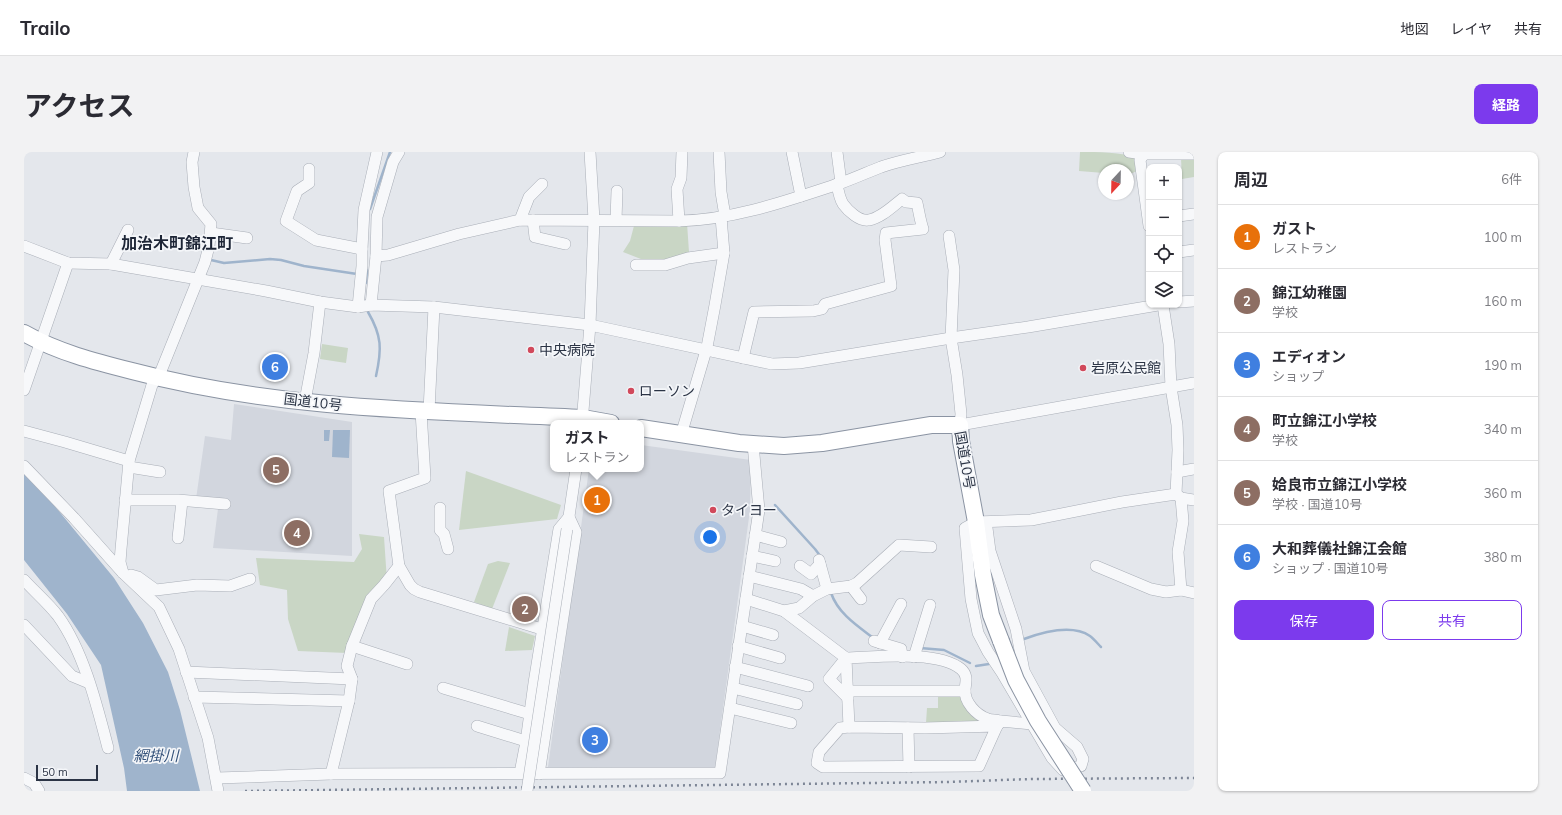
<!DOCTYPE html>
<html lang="ja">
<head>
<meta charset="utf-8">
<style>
  body { margin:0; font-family:Mulish,"Noto Sans JP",sans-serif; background:#f2f2f3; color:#2b2b33 }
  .controls { position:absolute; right:12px; top:12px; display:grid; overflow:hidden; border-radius:8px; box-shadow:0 1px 3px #0004 }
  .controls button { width:36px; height:36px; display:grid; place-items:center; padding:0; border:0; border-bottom:1px solid #e1e1e2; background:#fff; color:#2b2b33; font:20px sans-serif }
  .compass { position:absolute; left:1074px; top:12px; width:36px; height:36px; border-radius:50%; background:#fff; box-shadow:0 1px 3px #0004; rotate:202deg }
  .scale { position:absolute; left:12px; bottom:10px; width:62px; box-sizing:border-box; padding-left:4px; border:2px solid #2b3445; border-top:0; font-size:11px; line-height:14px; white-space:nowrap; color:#2b3445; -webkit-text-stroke:3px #f4f6f9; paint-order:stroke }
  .you { position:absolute; left:686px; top:385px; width:14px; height:14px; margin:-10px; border:3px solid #fff; border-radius:50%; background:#1a73e8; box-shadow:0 0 0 6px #1a73e833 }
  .badge { display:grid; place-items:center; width:26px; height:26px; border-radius:50%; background:#7c3aed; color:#fff; font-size:13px; font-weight:700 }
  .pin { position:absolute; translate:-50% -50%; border:2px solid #fff; box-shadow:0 1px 4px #0006 }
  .popup { position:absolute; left:526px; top:268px; width:94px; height:52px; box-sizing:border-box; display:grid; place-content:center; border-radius:8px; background:#fff; filter:drop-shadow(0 1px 3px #0005); font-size:13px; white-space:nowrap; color:#7c7c81 }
  .popup b { font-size:15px; color:#2b2b33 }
  .popup::after { content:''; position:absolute; left:50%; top:100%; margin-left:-8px; border:8px solid transparent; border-top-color:#fff }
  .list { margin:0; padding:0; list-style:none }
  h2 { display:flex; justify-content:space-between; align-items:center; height:52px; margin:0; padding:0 16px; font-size:17px }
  h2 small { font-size:13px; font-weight:400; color:#7c7c81 }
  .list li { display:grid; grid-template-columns:26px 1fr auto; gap:12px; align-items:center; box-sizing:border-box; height:64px; padding:0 16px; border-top:1px solid #e1e1e2 }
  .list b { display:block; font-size:15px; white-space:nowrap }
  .list p { margin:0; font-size:13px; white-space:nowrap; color:#7c7c81 }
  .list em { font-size:13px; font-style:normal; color:#7c7c81 }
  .actions { display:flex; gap:8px; padding:12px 16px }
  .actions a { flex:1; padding:9px 0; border:1px solid #7c3aed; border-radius:8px; text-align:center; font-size:14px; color:#7c3aed }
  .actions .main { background:#7c3aed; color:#fff }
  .icon { flex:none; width:22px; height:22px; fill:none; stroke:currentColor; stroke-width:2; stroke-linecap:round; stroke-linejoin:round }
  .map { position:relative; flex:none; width:1170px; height:639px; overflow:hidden; border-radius:8px }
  header { display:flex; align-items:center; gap:24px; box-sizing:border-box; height:56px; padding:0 20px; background:#fff; border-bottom:1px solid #e1e1e2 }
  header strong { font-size:19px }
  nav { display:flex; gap:22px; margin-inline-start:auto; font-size:14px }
  .intro { display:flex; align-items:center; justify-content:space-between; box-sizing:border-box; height:96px; padding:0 24px }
  h1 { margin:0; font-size:28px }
  .button { padding:10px 18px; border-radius:8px; background:#7c3aed; color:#fff; font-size:14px; font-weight:700 }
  main { display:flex; gap:24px; padding:0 24px }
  aside { flex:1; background:#fff; border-radius:8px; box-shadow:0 1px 3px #0004 }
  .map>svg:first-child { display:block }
  .built { fill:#d2d6de }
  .green { fill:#c9d6c5 }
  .water { fill:#9fb4cc }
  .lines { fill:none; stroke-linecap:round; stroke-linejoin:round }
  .stream { stroke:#9fb4cc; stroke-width:2.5 }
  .minor-casing { stroke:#a9aeb7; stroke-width:12 }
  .highway-casing { stroke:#8b94a3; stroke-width:18 }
  .minor { stroke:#f7f8fa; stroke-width:11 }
  .highway { stroke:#fff; stroke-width:16 }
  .rail { stroke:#7d8696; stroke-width:2.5; stroke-dasharray:2 4; stroke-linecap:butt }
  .minor-bridge-casing { stroke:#a9aeb7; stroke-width:12; stroke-linecap:butt }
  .highway-bridge-casing { stroke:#8b94a3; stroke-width:18; stroke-linecap:butt }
  .minor-bridge { stroke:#f7f8fa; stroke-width:11 }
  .highway-bridge { stroke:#fff; stroke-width:16 }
  .poi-dot { fill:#d1495b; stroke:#f4f6f9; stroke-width:1.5 }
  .labels { text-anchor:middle; stroke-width:3.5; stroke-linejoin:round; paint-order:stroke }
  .poi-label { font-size:14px; fill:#2b3445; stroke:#f4f6f9; text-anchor:start }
  .street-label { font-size:14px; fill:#2b3445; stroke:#f4f6f9 }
  .water-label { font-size:15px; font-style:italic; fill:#34527a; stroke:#f4f6f9 }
  .quarter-label { font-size:16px; font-weight:bold; fill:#1d2536; stroke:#f4f6f9 }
</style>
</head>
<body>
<header>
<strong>Trailo</strong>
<nav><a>地図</a><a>レイヤ</a><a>共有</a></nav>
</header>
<div class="intro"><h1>アクセス</h1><a class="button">経路</a></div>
<main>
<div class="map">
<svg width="1170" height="639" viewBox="0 0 1170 639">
  <rect width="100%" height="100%" fill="#e4e7ec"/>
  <!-- built -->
  <g class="built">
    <path d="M210,252L328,270V404L189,396L195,349L172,347L181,284L207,288Z"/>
    <path d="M617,293L727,308L726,358L691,615H524L565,317H617Z"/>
  </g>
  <!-- green -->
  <g class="green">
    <path d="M1056,0C1073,0 1098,0 1113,6V19L1104,23V18H1080V21L1055,19Z"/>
    <path d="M1170,5V25L1158,27L1157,6Z"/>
    <path d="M611,70L663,71L665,100L648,108L622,109L599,100L606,89Z"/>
    <path d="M298,192L324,196L322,211L296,207Z"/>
    <path d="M442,319L537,353L533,367L435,378Z"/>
    <path d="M335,382L360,385L363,429L323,501L274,499L264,467L263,438L236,433L232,406L330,410L338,397Z"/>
    <path d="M474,409L486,411L468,457L450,450L464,412Z"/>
    <path d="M485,475L511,484L508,498L481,499Z"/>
    <path d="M914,542H937L957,567L955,570L902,571L903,556H914Z"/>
  </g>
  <!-- water -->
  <g class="water">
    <path d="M300,278H306L305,289H300Z"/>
    <path d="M309,278H326L325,306L308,305Z"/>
    <path d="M0,320L20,341L90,426L119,471L144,520L156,558L176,639H103L100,616L77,513L43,462L0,408Z"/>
  </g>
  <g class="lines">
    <!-- stream -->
    <g class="stream">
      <path d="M346,57L366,0"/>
      <path d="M187,108L200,111L246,107L257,108L280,114L333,122"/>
      <path d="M342,131L343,118"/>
      <path d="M344,160C358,184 358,197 352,224"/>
      <path d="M751,353L791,397L797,405"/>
      <path d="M807,441C814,461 832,473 848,485"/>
      <path d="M1000,487C1019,480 1048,472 1066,484C1070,487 1074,492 1077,495"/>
      <path d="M896,496L920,498L946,511"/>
      <path d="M952,514L965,512"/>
    </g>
    <defs>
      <g id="minor">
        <path d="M695,0L697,40L701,64"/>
        <path d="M768,0L777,44"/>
        <path d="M813,0L817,31"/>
        <path d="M1105,0L1120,2H1170"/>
        <path d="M1120,2L1116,8L1125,74"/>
        <path d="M285,17V31L273,39L262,69L292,88L338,97"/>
        <path d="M1155,64L1170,62"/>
        <path d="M496,68L505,45L518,32"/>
        <path d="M509,68L511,85L541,92"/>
        <path d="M592,68L593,39"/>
        <path d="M655,69L653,37L657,26L658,0"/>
        <path d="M187,81L223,86"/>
        <path d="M925,84L930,118L927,186L933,223L937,262L936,273L1170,231"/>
        <path d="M0,94L44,111L87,112L242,139L296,150L334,155L347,153L410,155L566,173L748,212L775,211L927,186L1004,175L1134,153"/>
        <path d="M1155,100L1170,98"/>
        <path d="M352,104L364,103L435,82L496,68L655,69C710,68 765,48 817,31C831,26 844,20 857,15C877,8 897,5 916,0"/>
        <path d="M87,112L104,78"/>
        <path d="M612,113H641L664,106L700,101"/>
        <path d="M1155,150L1170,149"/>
        <path d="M347,153L352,104L353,65L369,10L375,0"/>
        <path d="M1139,153L1145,192L1147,235L1153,273L1154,298L1152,342"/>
        <path d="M334,155L338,114V97L340,58L353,0"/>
        <path d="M719,206L730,160L789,159L798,157L801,152L867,134L861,88L862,81L899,77C896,68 895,60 893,51L882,50L878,47C869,54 857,66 845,68C836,70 824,59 819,52C816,47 814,38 813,32"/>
        <path d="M0,238L44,111"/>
        <path d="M281,249L290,201L296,150"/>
        <path d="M397,259L401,326L365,339L375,414L386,433L390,437L396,440L524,479"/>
        <path d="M405,259L410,155"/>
        <path d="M558,271L566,173L570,68L566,0"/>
        <path d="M0,279L41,290L105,309"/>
        <path d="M657,283L683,195L691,153L700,101L697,65"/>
        <path d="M0,314L50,366L99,421L135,455L155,497L184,586L194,639"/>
        <path d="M105,315L136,320"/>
        <path d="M1153,320L1170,317"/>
        <path d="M101,348H154L201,352"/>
        <path d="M416,356V378L420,382L424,397"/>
        <path d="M952,370L963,376L966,399L992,477L1000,519L1031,576L1053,595L1059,607L1057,614L1039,618L1028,606L978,521L964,500L954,481L947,447L941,376Z"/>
        <path d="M953,370L1007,368L1098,350L1152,342L1157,346L1170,348"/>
        <path d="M544,371L552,317"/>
        <path d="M731,383L757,390"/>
        <path d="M154,386L158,349"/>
        <path d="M728,404L751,409"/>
        <path d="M795,408L803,437"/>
        <path d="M776,414L787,422L796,412"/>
        <path d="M1072,414L1127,437L1142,440L1157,438L1170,441"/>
        <path d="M99,421L96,410L97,397L105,309L128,233L137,219L181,110L185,94L187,72L174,56L170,35L168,10L170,0"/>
        <path d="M107,423L114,425L132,438L173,433L206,434L226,427"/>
        <path d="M725,424L777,437L789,444"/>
        <path d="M0,428C11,440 24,451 34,464C60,500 73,554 84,596"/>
        <path d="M827,434L837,447"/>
        <path d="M1157,438L1154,400L1159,369L1157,346"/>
        <path d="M722,447L760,459L822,506L805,527L824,546"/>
        <path d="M760,459L775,456L789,444L803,437L827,434L833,431L875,393L907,395"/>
        <path d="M0,473L48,524L65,531"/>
        <path d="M718,474L749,483"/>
        <path d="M850,489L877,497L878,505"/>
        <path d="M856,491L877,452"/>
        <path d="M328,494L383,512"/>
        <path d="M714,494L756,506"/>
        <path d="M890,505L906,453"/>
        <path d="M711,515L784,534"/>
        <path d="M162,520L328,527"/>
        <path d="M419,536L506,562"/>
        <path d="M709,536L773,552"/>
        <path d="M824,539H941"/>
        <path d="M170,545L325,549"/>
        <path d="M706,556L767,571"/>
        <path d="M453,574L508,591"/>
        <path d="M973,574L955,614L799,615L793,611L795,600L816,576L825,575L901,576Z"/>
        <path d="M973,574L977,569L1008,572"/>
        <path d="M825,575L822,506C853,505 914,498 937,517C944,523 942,530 941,537C940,550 952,563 964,567C968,568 972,568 976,569"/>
        <path d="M884,576L885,615"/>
        <path d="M496,621L502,590L510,531L535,377L545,365L552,380L515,622"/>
        <path d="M307,622L325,549L328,527L323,514L328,494L347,447L360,433L375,414"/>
        <path d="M0,626L10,631L15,639"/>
        <path d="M193,626L307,622L696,621L735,358L729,292"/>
      </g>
      <g id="highway">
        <path d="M0,181C33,200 72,210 108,219C255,258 408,259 559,266L587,271"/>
        <path d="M617,276L715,291L760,294L798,291L907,273H936L937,289L952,370L959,423L967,463L977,489"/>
      </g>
    </defs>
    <!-- minor casing -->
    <use href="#minor" class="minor-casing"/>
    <!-- highway casing -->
    <use href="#highway" class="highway-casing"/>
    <!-- minor -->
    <use href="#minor" class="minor"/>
    <!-- highway -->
    <use href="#highway" class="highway"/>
    <!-- rail -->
    <path class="rail" d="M221,639L924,630L1007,627L1170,626"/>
    <defs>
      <path id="minor-bridge" d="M503,639L543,377"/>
      <path id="highway-bridge" d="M977,489L992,528L1014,569L1059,639"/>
    </defs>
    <!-- minor-bridge casing -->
    <use href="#minor-bridge" class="minor-bridge-casing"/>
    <!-- highway-bridge casing -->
    <use href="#highway-bridge" class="highway-bridge-casing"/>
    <!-- minor-bridge -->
    <use href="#minor-bridge" class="minor-bridge"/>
    <!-- highway-bridge -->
    <use href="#highway-bridge" class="highway-bridge"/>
  </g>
  <!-- markers -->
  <g class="poi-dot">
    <circle cx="507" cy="198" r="4"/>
    <circle cx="1059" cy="216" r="4"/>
    <circle cx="607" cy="239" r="4"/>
    <circle cx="689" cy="358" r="4"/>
  </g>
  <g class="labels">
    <!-- poi labels -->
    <g class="poi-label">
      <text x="515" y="203">中央病院</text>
      <text x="1067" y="221">岩原公民館</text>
      <text x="615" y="244">ローソン</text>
      <text x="697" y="363">タイヨー</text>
    </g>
    <!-- street labels -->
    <g class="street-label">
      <text transform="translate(289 250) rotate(7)" y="5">国道10号</text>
      <text transform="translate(941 308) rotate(80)" y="5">国道10号</text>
    </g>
    <!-- water labels -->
    <g class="water-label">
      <text x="132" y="609">網掛川</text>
    </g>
    <!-- quarter labels -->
    <g class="quarter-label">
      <text x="153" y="97">加治木町錦江町</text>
    </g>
  </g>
</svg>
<div class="controls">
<button>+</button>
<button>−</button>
<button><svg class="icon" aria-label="locate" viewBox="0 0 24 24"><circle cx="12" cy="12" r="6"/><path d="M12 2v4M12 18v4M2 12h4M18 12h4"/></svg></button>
<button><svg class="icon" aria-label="layers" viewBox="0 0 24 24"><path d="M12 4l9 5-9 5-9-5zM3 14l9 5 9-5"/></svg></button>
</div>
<svg class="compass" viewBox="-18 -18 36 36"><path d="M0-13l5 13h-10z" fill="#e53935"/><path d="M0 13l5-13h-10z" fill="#7c7c81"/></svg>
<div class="scale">50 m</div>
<div class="you"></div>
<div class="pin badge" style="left:573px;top:348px;background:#e8710a">1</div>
<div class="popup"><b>ガスト</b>レストラン</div>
<div class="pin badge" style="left:501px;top:457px;background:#8d6e63">2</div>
<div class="pin badge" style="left:571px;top:588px;background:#3f7fe0">3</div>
<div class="pin badge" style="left:273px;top:381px;background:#8d6e63">4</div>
<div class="pin badge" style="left:252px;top:318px;background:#8d6e63">5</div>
<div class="pin badge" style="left:251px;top:215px;background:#3f7fe0">6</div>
</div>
<aside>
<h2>周辺<small>6件</small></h2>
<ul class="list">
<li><span class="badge" style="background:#e8710a">1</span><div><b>ガスト</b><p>レストラン</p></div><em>100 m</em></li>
<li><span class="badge" style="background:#8d6e63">2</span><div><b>錦江幼稚園</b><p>学校</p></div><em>160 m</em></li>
<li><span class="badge" style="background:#3f7fe0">3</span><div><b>エディオン</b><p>ショップ</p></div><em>190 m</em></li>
<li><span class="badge" style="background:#8d6e63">4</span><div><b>町立錦江小学校</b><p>学校</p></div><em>340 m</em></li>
<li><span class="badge" style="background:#8d6e63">5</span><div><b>姶良市立錦江小学校</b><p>学校 · 国道10号</p></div><em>360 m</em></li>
<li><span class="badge" style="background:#3f7fe0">6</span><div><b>大和葬儀社錦江会館</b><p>ショップ · 国道10号</p></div><em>380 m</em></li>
</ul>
<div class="actions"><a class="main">保存</a><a>共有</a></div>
</aside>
</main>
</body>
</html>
